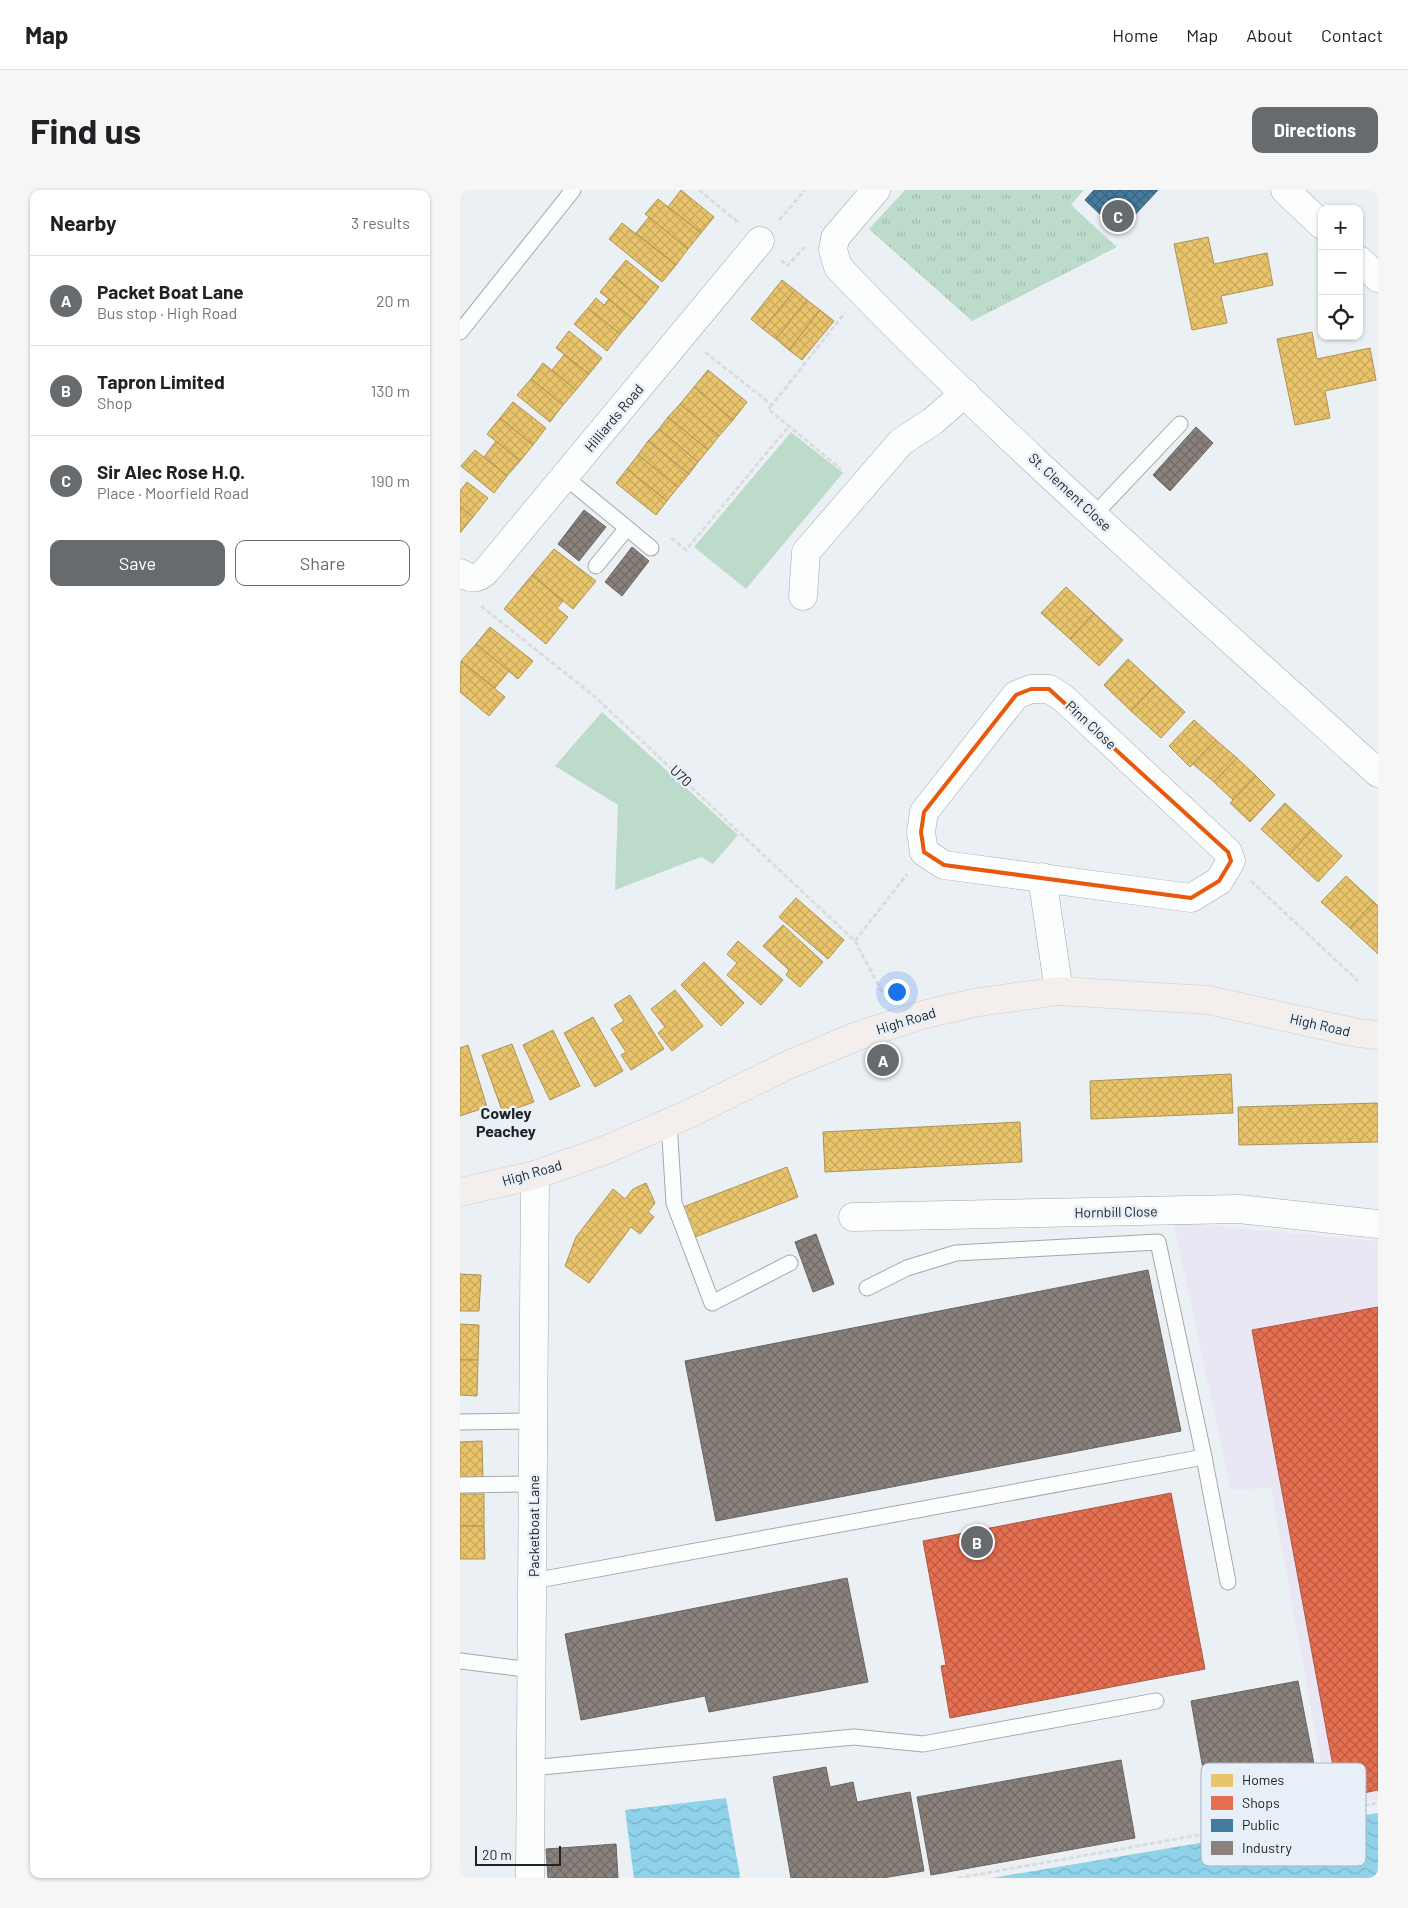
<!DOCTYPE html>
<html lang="en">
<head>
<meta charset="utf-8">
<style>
  body { margin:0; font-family:Barlow,sans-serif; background:#f6f6f6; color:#202124 }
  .controls { position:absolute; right:15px; top:15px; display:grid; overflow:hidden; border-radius:10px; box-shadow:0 1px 4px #0004 }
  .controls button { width:45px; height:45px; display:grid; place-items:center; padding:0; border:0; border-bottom:1px solid #e0e0e0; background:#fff; color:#202124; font:25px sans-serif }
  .scale { position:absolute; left:15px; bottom:12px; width:86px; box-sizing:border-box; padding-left:5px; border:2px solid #202326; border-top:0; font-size:14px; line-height:18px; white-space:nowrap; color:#202326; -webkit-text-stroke:4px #e7f0f8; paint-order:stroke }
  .you { position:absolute; left:436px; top:801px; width:18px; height:18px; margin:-12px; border:4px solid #fff; border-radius:50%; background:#1a73e8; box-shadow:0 0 0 8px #1a73e833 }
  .badge { display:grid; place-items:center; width:32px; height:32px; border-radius:50%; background:#676b6e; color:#fff; font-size:16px; font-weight:700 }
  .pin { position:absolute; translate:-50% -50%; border:2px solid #fff; box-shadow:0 1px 5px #0006 }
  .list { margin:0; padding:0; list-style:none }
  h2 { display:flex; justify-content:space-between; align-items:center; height:65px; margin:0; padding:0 20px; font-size:21px }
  h2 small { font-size:16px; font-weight:400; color:#757577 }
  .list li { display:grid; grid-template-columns:32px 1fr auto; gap:15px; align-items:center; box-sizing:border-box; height:90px; padding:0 20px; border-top:1px solid #e0e0e0 }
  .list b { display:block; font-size:19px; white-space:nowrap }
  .list p { margin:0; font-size:16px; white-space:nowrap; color:#757577 }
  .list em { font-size:16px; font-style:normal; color:#757577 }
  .actions { display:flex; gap:10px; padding:15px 20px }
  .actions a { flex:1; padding:11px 0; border:1px solid #676b6e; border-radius:10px; text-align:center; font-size:18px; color:#676b6e }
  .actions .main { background:#676b6e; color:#fff }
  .icon { flex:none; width:28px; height:28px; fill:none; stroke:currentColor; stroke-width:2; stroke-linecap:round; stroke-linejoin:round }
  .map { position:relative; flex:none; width:918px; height:1688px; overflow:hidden; border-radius:10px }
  header { display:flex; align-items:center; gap:30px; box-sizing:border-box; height:70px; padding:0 25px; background:#fff; border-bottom:1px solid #e0e0e0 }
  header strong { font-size:24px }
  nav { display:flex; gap:28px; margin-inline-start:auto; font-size:18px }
  .intro { display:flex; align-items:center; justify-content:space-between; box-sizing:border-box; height:120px; padding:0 30px }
  h1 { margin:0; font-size:35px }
  .button { padding:12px 22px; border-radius:10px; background:#676b6e; color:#fff; font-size:18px; font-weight:700 }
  main { display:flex; gap:30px; padding:0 30px }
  aside { flex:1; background:#fff; border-radius:10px; box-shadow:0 1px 4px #0004 }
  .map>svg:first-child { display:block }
  .commercial { fill:#eae7f5 }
  .green { fill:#bddbcb }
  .park { fill:url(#park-tufts) }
  .water { fill:url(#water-waves) }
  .homes { fill:url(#homes-cross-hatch); stroke:#ad9456 }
  .shops { fill:url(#shops-cross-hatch); stroke:#ab5844 }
  .public { fill:url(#public-cross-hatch); stroke:#3a6179 }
  .industry { fill:url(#industry-cross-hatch); stroke:#6a6562 }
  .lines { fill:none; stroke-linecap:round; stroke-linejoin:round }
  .lane-casing { stroke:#a4a8ab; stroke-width:17 }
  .street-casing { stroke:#a4a8ab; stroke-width:29 }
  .primary-casing { stroke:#cbcdd0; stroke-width:29 }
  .path { stroke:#dcdcde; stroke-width:3; stroke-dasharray:5 2.5; stroke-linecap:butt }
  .lane { stroke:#fcfdfd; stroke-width:15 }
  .street { stroke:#fcfdfd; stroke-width:28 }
  .primary { stroke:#f4eeed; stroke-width:28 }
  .marked { fill:none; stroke:#e8590c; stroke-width:4; stroke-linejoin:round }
  .labels { text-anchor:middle; stroke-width:5; stroke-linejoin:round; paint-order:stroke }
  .street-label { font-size:14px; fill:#202326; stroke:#e7f0f8 }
  .quarter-label { font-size:16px; font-weight:bold; fill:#202326; stroke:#e7f0f8 }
  .key { fill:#e7f0f8; stroke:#abb2b9; stroke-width:1 }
  .key-label { font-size:14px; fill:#202326 }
</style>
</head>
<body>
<header>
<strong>Map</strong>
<nav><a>Home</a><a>Map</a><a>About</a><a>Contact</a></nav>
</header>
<div class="intro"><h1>Find us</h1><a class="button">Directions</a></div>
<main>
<aside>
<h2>Nearby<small>3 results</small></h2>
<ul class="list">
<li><span class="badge">A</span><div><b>Packet Boat Lane</b><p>Bus stop · High Road</p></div><em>20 m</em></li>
<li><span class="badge">B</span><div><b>Tapron Limited</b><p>Shop</p></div><em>130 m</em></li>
<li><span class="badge">C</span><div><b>Sir Alec Rose H.Q.</b><p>Place · Moorfield Road</p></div><em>190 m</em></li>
</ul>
<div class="actions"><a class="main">Save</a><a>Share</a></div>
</aside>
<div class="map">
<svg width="918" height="1688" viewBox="0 0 918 1688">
  <defs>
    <pattern id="park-tufts" width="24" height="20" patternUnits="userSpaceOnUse" patternTransform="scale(1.25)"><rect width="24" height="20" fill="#bddbcb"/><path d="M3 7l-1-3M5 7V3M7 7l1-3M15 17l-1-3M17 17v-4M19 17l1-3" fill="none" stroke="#a2bcae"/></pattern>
    <pattern id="water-waves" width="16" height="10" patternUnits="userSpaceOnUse" patternTransform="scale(1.25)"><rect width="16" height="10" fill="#8fd2e9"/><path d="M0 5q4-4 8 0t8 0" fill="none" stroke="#7bb4c8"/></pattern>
    <pattern id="homes-cross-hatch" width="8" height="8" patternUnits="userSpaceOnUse" patternTransform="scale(1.25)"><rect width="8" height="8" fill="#e9c46a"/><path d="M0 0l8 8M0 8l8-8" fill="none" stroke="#c8a85c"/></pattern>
    <pattern id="shops-cross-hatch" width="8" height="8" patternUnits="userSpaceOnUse" patternTransform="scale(1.25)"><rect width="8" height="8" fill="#e76f51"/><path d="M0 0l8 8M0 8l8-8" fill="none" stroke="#bb5b43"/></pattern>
    <pattern id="public-cross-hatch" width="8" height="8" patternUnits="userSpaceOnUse" patternTransform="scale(1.25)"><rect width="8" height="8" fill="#457b9d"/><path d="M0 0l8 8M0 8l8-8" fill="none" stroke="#396480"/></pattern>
    <pattern id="industry-cross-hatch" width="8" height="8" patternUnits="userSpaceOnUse" patternTransform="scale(1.25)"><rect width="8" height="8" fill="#8a817c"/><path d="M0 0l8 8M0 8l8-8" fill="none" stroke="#706965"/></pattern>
  </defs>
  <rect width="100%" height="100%" fill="#ebf0f4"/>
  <!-- commercial -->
  <path class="commercial" d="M713,1032L918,1051V1609L869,1617L811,1298L771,1300Z"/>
  <!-- green -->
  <g class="green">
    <path d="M331,242L383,283L286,399L234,357Z"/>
    <path d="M142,522L278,645L253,674L241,667L155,700L158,615L95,576Z"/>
  </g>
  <!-- park -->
  <path class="park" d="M445,0H624L611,15L657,57L512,131L409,39Z"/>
  <!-- water -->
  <g class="water">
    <path d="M266,1608L280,1686L279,1688H174L165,1620Z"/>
    <path d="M918,1623V1688H532Z"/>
  </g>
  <!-- homes -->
  <g class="homes">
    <path d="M221,0L254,27L241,43L208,17Z"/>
    <path d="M198,9L241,43L228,59L185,24Z"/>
    <path d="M189,27L228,59L216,75L176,43Z"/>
    <path d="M162,33L216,75L202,92L149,49Z"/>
    <path d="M748,47L754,74L807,63L813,95L761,106L767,133L732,140L714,54Z"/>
    <path d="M166,70L199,97L186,113L153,86Z"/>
    <path d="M153,86L186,113L173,129L140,102Z"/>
    <path d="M322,90L335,100L303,139L291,129Z"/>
    <path d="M335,100L347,110L316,149L303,139Z"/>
    <path d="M136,108L144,115L149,109L173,129L160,144L128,118Z"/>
    <path d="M347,110L360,120L329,160L316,149Z"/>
    <path d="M128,118L160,144L147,161L114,134Z"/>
    <path d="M360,120L374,131L342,170L329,160Z"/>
    <path d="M109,141L142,168L129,184L96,158Z"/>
    <path d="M852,142L857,169L910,158L916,190L865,201L870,228L835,235L817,149Z"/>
    <path d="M104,165L129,184L116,200L92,180Z"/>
    <path d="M83,173L116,200L103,215L71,189Z"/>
    <path d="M248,180L287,212L273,230L234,197Z"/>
    <path d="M71,189L103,215L90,232L57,205Z"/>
    <path d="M234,197L273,230L259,246L220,214Z"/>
    <path d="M53,212L86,238L73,255L40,228Z"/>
    <path d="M220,214L259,246L248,260L208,227Z"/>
    <path d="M208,227L248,260L238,272L199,239Z"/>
    <path d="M40,228L73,255L60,271L27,244Z"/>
    <path d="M199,239L238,272L229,284L188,251Z"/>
    <path d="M36,251L60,271L47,286L24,267Z"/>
    <path d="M188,251L229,284L218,297L178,265Z"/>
    <path d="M15,260L47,286L34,303L1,276Z"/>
    <path d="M178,265L218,297L207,311L167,279Z"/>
    <path d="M167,279L207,311L196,325L156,293Z"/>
    <path d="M7,292L28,308L13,327L0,317V301Z"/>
    <path d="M0,317L13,327L0,343Z"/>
    <path d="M94,359L136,391L113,419L72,385Z"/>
    <path d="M72,385L103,411L97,418L108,427L86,454L44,419Z"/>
    <path d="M606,397L634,423L610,449L581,423Z"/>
    <path d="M634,423L663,450L639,476L610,449Z"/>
    <path d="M30,437L73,471L58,489L16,454Z"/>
    <path d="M16,454L49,481L35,498L1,471Z"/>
    <path d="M668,469L696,495L671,521L644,495Z"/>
    <path d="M1,471L45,507L29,526L0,502Z"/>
    <path d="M696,495L725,522L701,548L671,521Z"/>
    <path d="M734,530L756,550L730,577L709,556Z"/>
    <path d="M756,550L777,568L754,592L733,574Z"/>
    <path d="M777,568L796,586L773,610L754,592Z"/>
    <path d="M796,586L815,605L790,632L770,613Z"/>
    <path d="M825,613L853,639L829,665L801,639Z"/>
    <path d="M853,639L882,666L858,692L829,665Z"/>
    <path d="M886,686L914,712L890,738L861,712Z"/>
    <path d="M336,708L384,750L368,769L319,727Z"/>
    <path d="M914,712L918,716V764L890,738Z"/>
    <path d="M323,735L363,772L340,797L326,785L329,780L303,756Z"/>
    <path d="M278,751L323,790L301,815L267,785L277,773L267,764Z"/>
    <path d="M244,772L284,813L261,836L221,795Z"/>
    <path d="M215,800L243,836L212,861L198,843L205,837L191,819Z"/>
    <path d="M170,805L204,859L171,880L161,865L166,862L151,839L164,831L154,815Z"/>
    <path d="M133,827L163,881L135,897L104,843Z"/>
    <path d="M93,840L120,896L90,910L63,855Z"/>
    <path d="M52,854L74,912L43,923L22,865Z"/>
    <path d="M8,855L27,917L0,926V858Z"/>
    <path d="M771,884L773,923L631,929L630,891Z"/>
    <path d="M918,913V952L779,955L778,917Z"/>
    <path d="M560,932L562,972L365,982L363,942Z"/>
    <path d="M327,977L338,1007L235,1047L223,1017Z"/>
    <path d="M186,993L195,1013L188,1022L194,1027L180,1044L171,1037L129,1093L105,1076L116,1047L153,999L165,1009L173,999Z"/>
    <path d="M0,1084L21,1085L19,1121H0Z"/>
    <path d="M0,1134L19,1135L18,1170H0Z"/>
    <path d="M0,1170H18L17,1206L0,1205Z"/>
    <path d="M22,1251L23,1289L0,1290V1252Z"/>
    <rect x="0" y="1304" width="24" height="32"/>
    <path d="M0,1336H24L25,1369H0Z"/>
  </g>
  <!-- shops -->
  <g class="shops">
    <path d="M918,1117V1600L879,1608L792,1140Z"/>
    <path d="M711,1303L745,1479L490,1528L481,1476L486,1475L463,1351Z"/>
  </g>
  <!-- public -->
  <path class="public" d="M634,0H698L659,42L625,10Z"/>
  <!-- industry -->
  <g class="industry">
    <path d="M736,237L753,253L710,301L693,285Z"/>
    <path d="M124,320L146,337L119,371L98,354Z"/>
    <path d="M172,357L189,371L162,406L145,392Z"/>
    <path d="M356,1044L374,1094L353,1102L335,1052Z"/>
    <path d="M688,1080L721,1241L256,1331L225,1171Z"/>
    <path d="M387,1388L408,1492L249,1522L245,1506L121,1530L105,1444Z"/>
    <path d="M838,1491L862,1615L753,1636L731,1511Z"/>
    <path d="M661,1570L675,1648L471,1685L457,1607Z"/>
    <path d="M366,1577L370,1597L393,1592L397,1612L450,1602L464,1681L423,1688H331L313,1587Z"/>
    <path d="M156,1654L158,1688H88L86,1659Z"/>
  </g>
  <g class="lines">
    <defs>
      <g id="lane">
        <path d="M0,142L113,0"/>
        <path d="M105,287L167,338L136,376"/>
        <path d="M634,325L720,234"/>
        <path d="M167,338L191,358"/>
        <path d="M209,932L214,1013L252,1113L330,1073"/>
        <path d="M0,1232L74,1231"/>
        <path d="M744,1267L768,1392"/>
        <path d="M0,1295L74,1294"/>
        <path d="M73,1391L744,1267L698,1052L496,1063L447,1078L407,1098"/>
        <path d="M0,1471L72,1480"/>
        <path d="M71,1578L394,1547L463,1554L696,1511"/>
      </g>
      <g id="street">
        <path d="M416,0L375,48L373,60L378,77C548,255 736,417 918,583"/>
        <path d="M825,0L862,35"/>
        <path d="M899,70L918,88"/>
        <path d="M0,383C11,389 18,390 27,380L300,51"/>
        <path d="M343,406L346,362L441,252L473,231L505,203"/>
        <path d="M571,499H589L602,507L768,662L771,671L759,691L731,708L484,675L464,662L461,642L464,622L556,505Z"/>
        <path d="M582,687L599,801"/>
        <path d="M393,1027L779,1019L918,1034"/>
        <path d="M70,1688L75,985"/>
      </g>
      <path id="primary" d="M0,1002L75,985L143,961L231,923L328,875L395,847L458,826L513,813L599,801L748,810L898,843L918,845"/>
    </defs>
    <!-- lane casing -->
    <use href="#lane" class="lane-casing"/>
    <!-- street casing -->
    <use href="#street" class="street-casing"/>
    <!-- primary casing -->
    <use href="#primary" class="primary-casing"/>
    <!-- path -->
    <g class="path">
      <path d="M239,0L279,33"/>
      <path d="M319,30L345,0"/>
      <path d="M321,70L327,76L345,57"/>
      <path d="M245,162L312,215L384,124"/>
      <path d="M312,215L308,219L381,279"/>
      <path d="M211,348L226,360L329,236"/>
      <path d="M21,416L134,506L395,751L422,802"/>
      <path d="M791,691L898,791"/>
      <path d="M395,751L447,684"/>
      <path d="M498,1688L918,1613"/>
    </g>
    <!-- lane -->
    <use href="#lane" class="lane"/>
    <!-- street -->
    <use href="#street" class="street"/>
    <!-- primary -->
    <use href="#primary" class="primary"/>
  </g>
  <!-- marked area -->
  <path class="marked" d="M571,499H589L768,662L771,671L759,691L731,708L484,675L464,662L461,642L464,622L556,505Z"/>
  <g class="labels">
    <!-- street labels -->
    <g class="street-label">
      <text transform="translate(154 228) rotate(-50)" y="5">Hilliards Road</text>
      <text transform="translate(610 302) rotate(43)" y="5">St. Clement Close</text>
      <text transform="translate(631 535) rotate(43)" y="5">Pinn Close</text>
      <text transform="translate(221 586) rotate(43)" y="5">U70</text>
      <text transform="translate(446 831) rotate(-17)" y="5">High Road</text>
      <text transform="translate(860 835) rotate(13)" y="5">High Road</text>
      <text transform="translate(72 983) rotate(-16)" y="5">High Road</text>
      <text transform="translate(656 1022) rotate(-1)" y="5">Hornbill Close</text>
      <text transform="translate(74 1336) rotate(-90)" y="5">Packetboat Lane</text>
    </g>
    <!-- quarter labels -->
    <g class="quarter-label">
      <text x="46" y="929">Cowley<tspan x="46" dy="18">Peachey</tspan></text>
    </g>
  </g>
  <!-- legend -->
  <rect x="741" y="1573" width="165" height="103" rx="8" class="key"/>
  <rect x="751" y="1584" width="22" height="13" fill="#e9c46a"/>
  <rect x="751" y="1606" width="22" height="14" fill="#e76f51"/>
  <rect x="751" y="1629" width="22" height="13" fill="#457b9d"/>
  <rect x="751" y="1651" width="22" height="14" fill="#8a817c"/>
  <g class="key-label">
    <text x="782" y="1595">Homes</text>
    <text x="782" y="1618">Shops</text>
    <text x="782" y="1640">Public</text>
    <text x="782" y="1663">Industry</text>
  </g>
</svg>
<div class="controls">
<button>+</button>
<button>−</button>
<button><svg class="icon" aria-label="locate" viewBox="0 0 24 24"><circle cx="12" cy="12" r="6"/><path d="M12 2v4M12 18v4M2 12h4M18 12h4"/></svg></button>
</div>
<div class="scale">20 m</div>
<div class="you"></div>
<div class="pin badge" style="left:423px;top:870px">A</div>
<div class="pin badge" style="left:517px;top:1352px">B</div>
<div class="pin badge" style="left:658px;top:26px">C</div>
</div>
</main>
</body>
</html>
